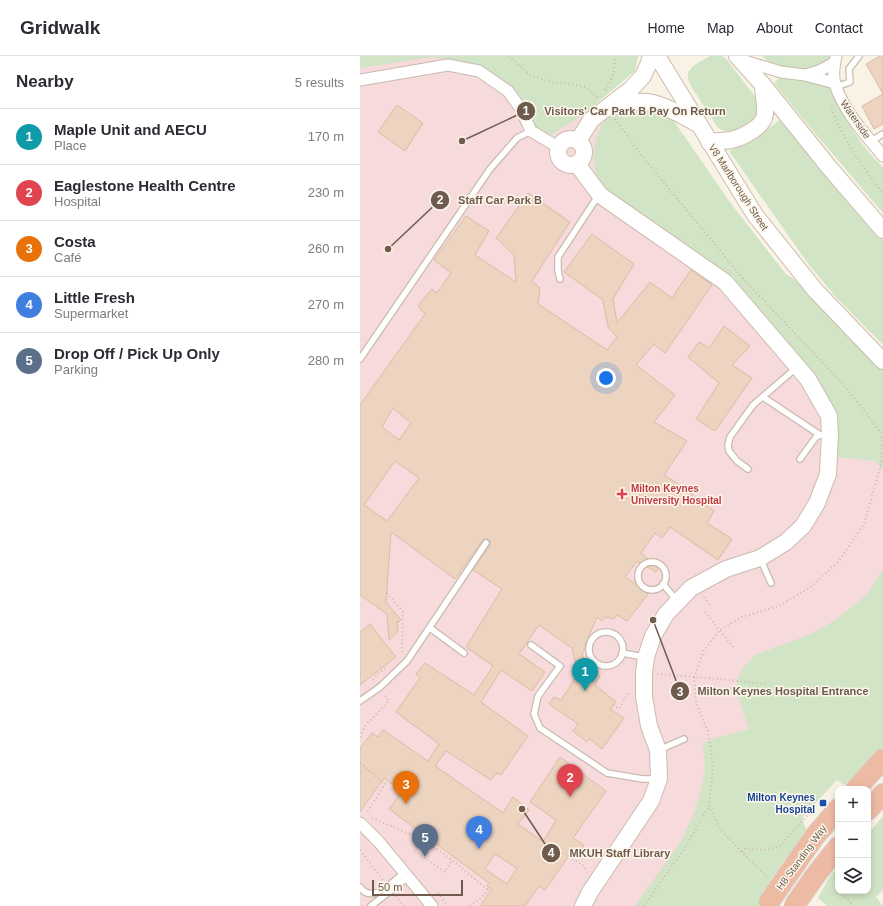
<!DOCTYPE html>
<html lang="en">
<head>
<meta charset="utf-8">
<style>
  body { margin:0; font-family:Helvetica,sans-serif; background:#f7f7f7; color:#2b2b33 }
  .controls { position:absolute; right:12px; bottom:12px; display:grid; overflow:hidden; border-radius:8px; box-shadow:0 2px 6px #0003 }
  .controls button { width:36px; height:36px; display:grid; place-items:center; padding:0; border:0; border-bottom:1px solid #e1e1e2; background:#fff; color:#2b2b33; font:20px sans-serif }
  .scale { position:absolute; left:12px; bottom:10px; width:91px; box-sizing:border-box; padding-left:4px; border:2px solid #6f5b4e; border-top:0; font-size:11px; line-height:14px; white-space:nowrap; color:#6f5b4e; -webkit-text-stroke:3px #fdf7eb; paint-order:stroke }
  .you { position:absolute; left:246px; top:322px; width:14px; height:14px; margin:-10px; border:3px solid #fff; border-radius:50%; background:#1a73e8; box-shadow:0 0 0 6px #1a73e833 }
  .badge { display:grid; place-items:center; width:26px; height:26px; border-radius:50%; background:#111827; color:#fff; font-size:13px; font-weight:700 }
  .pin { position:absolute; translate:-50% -33px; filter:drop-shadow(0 1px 2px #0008) }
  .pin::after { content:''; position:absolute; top:21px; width:14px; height:12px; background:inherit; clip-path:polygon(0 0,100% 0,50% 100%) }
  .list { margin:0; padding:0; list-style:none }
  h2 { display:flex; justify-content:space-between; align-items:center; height:52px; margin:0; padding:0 16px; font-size:17px }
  h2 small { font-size:13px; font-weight:400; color:#7c7c81 }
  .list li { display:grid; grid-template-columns:26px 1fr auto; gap:12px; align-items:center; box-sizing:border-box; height:56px; padding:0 16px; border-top:1px solid #e1e1e2 }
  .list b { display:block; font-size:15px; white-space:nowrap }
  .list p { margin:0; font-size:13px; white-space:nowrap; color:#7c7c81 }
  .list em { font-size:13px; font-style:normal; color:#7c7c81 }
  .icon { flex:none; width:22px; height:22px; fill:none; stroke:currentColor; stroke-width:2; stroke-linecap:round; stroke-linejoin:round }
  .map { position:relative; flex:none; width:523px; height:850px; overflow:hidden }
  header { display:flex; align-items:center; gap:24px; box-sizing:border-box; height:56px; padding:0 20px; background:#fff; border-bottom:1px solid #e1e1e2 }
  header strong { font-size:19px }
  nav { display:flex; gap:22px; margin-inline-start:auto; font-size:14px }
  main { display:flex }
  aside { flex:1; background:#fff }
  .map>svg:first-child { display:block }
  .medical { fill:#f6dadc }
  .green { fill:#d1e5c6 }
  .building { fill:#ecd4c0; stroke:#dcbca3; fill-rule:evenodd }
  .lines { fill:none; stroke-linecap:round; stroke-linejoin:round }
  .lane-casing { stroke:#c9bbad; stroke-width:8 }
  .street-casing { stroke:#c9bbad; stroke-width:13 }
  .secondary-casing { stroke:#ccbcac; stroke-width:18 }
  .highway-casing { stroke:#dad4d1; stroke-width:22 }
  .path { stroke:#d0b7a4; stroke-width:2; stroke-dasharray:1 3; stroke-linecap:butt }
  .lane { stroke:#fff; stroke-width:5.5 }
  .street { stroke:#fff; stroke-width:11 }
  .secondary { stroke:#fff; stroke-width:16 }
  .highway { stroke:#edbaa3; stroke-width:20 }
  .highway-bridge-casing { stroke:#dad4d1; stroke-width:22; stroke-linecap:butt }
  .highway-bridge { stroke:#edbaa3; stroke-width:20 }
  .health-dot { fill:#e0444e; stroke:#fdf7eb; stroke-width:1.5 }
  .transit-dot { fill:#1a4fb4; stroke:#fdf7eb; stroke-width:1.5 }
  .labels { text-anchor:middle; stroke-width:3; stroke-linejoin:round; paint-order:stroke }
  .street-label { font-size:10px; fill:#6f5b4e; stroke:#fdf7eb }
  .health-label { font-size:10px; font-weight:bold; fill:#be3a42; stroke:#fdf7eb; text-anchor:start }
  .transit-label { font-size:10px; font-weight:bold; fill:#164399; stroke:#fdf7eb; text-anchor:end }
  .leader { fill:none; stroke:#6f5b4e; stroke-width:1.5 }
  .callout-dot { fill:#6f5b4e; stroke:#fdf7eb; stroke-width:1.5 }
  .mark-label { font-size:12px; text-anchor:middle; font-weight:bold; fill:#fff }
  .callout-label { font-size:11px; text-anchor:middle; font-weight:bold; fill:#6f5b4e; stroke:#fdf7eb; stroke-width:3; stroke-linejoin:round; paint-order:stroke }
</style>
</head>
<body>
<header>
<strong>Gridwalk</strong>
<nav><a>Home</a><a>Map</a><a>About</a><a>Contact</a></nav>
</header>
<main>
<aside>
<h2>Nearby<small>5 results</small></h2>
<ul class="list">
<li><span class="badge" style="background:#0f9aa8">1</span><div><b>Maple Unit and AECU</b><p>Place</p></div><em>170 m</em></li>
<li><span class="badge" style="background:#e0444e">2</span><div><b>Eaglestone Health Centre</b><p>Hospital</p></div><em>230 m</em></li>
<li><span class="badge" style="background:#e8710a">3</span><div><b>Costa</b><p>Café</p></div><em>260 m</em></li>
<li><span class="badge" style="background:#3f7fe0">4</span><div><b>Little Fresh</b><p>Supermarket</p></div><em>270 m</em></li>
<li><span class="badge" style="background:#5c6f8a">5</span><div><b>Drop Off / Pick Up Only</b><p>Parking</p></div><em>280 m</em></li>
</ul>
</aside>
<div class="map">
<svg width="523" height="850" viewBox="0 0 523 850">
  <rect width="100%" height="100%" fill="#f9f3e5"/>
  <!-- medical -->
  <path class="medical" d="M0,0H181L229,40L255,82L523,348V528L318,850H0Z"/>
  <!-- green -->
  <g class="green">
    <path d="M0,0H278L275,15L223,59L191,79L177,74L159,42L119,9L73,1L0,12Z"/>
    <path d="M350,0H362L367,4L397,43L401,50L394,68C380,74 373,81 358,72L331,30L328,24V16L333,10Z"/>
    <path d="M402,0H471C456,20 418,17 402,0Z"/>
    <path d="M419,22L457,27L472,33C483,60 501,91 523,111V157L449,70L414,27Z"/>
    <path d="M277,50L311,61L372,149L425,217L438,226L473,265L523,310V415L516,405L476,401L462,333L448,310L415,272L250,137C246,132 240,126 237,120C229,101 236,67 253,57C259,52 270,52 277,50Z"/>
    <path d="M419,64L523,179V289L476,241L449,209L369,95L397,82Z"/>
    <path d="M523,513V694C511,707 497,717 484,729L477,724L442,762L447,776L430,806L425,803L400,840L405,844L401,850H275L321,785L332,762L339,742L345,715L343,687L355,682L389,673L376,634L378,622L382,613L395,599L451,578L475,564L508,538Z"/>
    <path d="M523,760V834L516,841L523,850H467L458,842L470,820L478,811V835H508V778Z"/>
  </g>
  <!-- building -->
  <g class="building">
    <path d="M520,0H523V68L514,73L502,50L523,38L506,8Z"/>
    <path d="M37,49L63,67L45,95L18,76Z"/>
    <path d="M168,137L210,166L172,225L180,232L178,248L247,294L257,281L248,271L243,244L204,216L232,178L274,208L253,243L257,267L290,226L312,242L331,214L352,229L305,297L294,288L276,309L315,339L294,366L327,385L304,419L333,437L332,439L354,455L347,467L372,483L358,504L310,471L302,482L295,477L281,497L299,512L296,516L277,505L265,521L289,537L267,565L257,559L254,563L246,561L242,565L237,561L225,589L226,590L222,598L227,612L240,620L235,629L256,646L250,653L264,662L242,693L230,683L227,686L213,675L218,668L189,648L194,641L201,644L218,618L212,592L179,569L159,598L185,616L172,635L141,614L121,646L168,680L141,719L137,717L131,724L86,695L75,710L143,757L153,741L169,754L158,768L183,786L196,764L170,746L200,701L246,735L213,782L224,789L215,802L210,798L185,834L179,830L165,850H120L132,833L127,830L129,827L29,753L42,735L24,722L0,756V692L12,677L18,681L23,674L68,705L79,688L36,656L60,622L56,618L65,607L114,639L133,610L106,591L142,533L113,514L130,489V485L128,483H124L122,485L95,523L31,476L26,546L41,564L39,566L37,565L38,575L29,584L27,558L0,539V349L65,258L58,250L72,233L77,237L91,217L74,204L106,160L129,175L115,199L156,226L154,199L136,182ZM33,352L51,367L39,384L22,371ZM35,405L59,422L27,465L4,449ZM135,798L157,812L147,828L125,813Z"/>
    <path d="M364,270L390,290L372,309L392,322L355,375L336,363L359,327L328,301L339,286L349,292Z"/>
    <path d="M10,568L36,601L0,629V576Z"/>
  </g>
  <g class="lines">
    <defs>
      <g id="lane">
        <path d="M476,31L490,26L489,13L499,0"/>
        <path d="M511,85L523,78"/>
        <path d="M200,223L198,215V201L238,140"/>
        <path d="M0,303L130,113L157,82L171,75"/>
        <path d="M403,341L460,379H468"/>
        <path d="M440,403L456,381L460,379"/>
        <path d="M388,413L377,405L369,395L368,389L370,381L393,349L436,312"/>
        <path d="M400,502L411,527"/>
        <circle cx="292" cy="520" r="14"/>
        <path d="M303,528L317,545"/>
        <path d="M70,572L104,597"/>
        <circle cx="246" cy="593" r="17"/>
        <path d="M171,589L200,610L178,640L174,658L180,672L247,717L283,723H296"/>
        <path d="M262,597L284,601"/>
        <path d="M0,645L20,631L47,605L126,487"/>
        <path d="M299,694L324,683"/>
        <path d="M0,831C12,849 33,825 44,817"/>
        <path d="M11,850L48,821"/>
      </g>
      <g id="street">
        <path d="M476,0C474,9 472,22 476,31C485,57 506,79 523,100"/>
        <path d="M381,4L421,16L445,19L475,27"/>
        <path d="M446,19L459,15L474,7"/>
        <path d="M0,24L88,9L119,15L148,35L161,53L171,75L198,91"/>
        <path d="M0,767L19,786L72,850"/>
      </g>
      <g id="secondary">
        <path d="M297,0L395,159L455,234L523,305"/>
        <path d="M377,0L403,29L468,110L523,174"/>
        <path d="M252,49C264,47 280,44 293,47C308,51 322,59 336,67"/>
        <circle cx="211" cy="96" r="13"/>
        <path d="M218,85L231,64L271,33L283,20L289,7L291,0"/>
        <path d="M349,86C356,85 364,85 371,84C383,81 404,71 405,58C406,49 403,38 403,29"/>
        <path d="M217,108L240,139L365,226L448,323L469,360L470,379L468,418L457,447L443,470L426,486L400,502L366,513L331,532L306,558L293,580L286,601L284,617V641L289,670L298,694L299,723L291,745L230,836L223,850"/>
      </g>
      <g id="highway">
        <path d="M496,733L523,703"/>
        <path d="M508,754L523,738"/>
        <path d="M436,807L455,780L478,753"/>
        <path d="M455,820L478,791"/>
      </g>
    </defs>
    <!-- lane casing -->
    <use href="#lane" class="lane-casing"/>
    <!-- street casing -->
    <use href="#street" class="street-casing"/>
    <!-- secondary casing -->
    <use href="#secondary" class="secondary-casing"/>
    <!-- highway casing -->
    <use href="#highway" class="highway-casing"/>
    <!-- path -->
    <g class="path">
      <path d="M149,0L170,19L194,27H207L225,31L239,42"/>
      <path d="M245,34C253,23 255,13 255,0"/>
      <path d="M470,49C482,81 502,111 523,137"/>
      <path d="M255,63L282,100L385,225L485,330L522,378L521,408L504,468L479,505L452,530L419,550L382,561L360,574L344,594L334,622L336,647L348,676L353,711L349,750L361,774L382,796L407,821"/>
      <path d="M27,537L43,556L42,597"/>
      <path d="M344,541L351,551"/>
      <path d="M345,556L375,593"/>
      <path d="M297,618L359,623L407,628"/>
      <path d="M13,624L18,618L26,612"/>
      <path d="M253,649L259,653L269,635"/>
      <path d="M0,681L6,669L29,645L24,638"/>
      <path d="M0,707L25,728L6,758"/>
      <path d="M12,762L64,784L92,804L128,834"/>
      <path d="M0,794L23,824"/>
      <path d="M199,794L224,810L227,817"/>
      <path d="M54,795L85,816L92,804"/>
      <path d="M382,796L386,792L406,794L420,790L452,754H456"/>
      <path d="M478,822L476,825L478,831"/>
      <path d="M480,835L482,839L494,850"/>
      <path d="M78,837L88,850"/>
      <path d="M36,840L44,850"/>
      <path d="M110,850L121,842L130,832"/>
      <path d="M284,850L326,790L349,750"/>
    </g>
    <!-- lane -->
    <use href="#lane" class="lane"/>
    <!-- street -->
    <use href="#street" class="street"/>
    <!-- secondary -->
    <use href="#secondary" class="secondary"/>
    <!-- highway -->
    <use href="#highway" class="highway"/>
    <defs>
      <g id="highway-bridge">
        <path d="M409,846L436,807"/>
        <path d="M434,850L455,820"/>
      </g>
    </defs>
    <!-- highway-bridge casing -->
    <use href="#highway-bridge" class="highway-bridge-casing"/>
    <!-- highway-bridge -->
    <use href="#highway-bridge" class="highway-bridge"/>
  </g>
  <!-- markers -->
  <path class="health-dot" d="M260 432h4v4h4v4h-4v4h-4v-4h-4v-4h4z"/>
  <rect class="transit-dot" x="459" y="743" width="8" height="8" rx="2"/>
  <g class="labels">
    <!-- street labels -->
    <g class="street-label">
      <text transform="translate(496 63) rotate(55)" y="4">Waterside</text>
      <text transform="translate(379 131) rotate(57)" y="4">V8 Marlborough Street</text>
      <text transform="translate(441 801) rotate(-54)" y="4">H8 Standing Way</text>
    </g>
    <!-- health labels -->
    <g class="health-label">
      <text x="271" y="436">Milton Keynes<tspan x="271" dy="12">University Hospital</tspan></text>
    </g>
    <!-- transit labels -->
    <g class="transit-label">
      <text x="455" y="745">Milton Keynes<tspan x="455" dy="12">Hospital</tspan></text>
    </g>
  </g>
  <!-- callouts -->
  <path class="leader" d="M102 85L166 55M28 193L80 144M293 564L320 635M162 753L191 797"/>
  <g class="callout-dot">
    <circle cx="102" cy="85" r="4"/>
    <circle cx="28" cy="193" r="4"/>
    <circle cx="293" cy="564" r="4"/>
    <circle cx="162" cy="753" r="4"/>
    <circle cx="166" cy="55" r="10"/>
    <circle cx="80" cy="144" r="10"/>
    <circle cx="320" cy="635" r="10"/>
    <circle cx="191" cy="797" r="10"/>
  </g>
  <g class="mark-label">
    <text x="166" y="59">1</text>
    <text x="80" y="148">2</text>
    <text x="320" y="640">3</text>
    <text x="191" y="801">4</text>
  </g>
  <g class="callout-label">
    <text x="275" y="59">Visitors' Car Park B Pay On Return</text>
    <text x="140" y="148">Staff Car Park B</text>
    <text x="423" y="639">Milton Keynes Hospital Entrance</text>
    <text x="260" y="801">MKUH Staff Library</text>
  </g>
</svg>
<div class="controls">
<button>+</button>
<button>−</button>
<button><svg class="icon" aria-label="layers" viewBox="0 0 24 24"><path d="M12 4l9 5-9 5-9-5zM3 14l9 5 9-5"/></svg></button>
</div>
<div class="scale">50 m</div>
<div class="you"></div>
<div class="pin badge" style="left:225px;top:635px;background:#0f9aa8">1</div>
<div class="pin badge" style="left:210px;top:741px;background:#e0444e">2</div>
<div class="pin badge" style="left:46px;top:748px;background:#e8710a">3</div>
<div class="pin badge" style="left:119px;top:793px;background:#3f7fe0">4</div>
<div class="pin badge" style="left:65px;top:801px;background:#5c6f8a">5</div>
</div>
</main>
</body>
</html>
